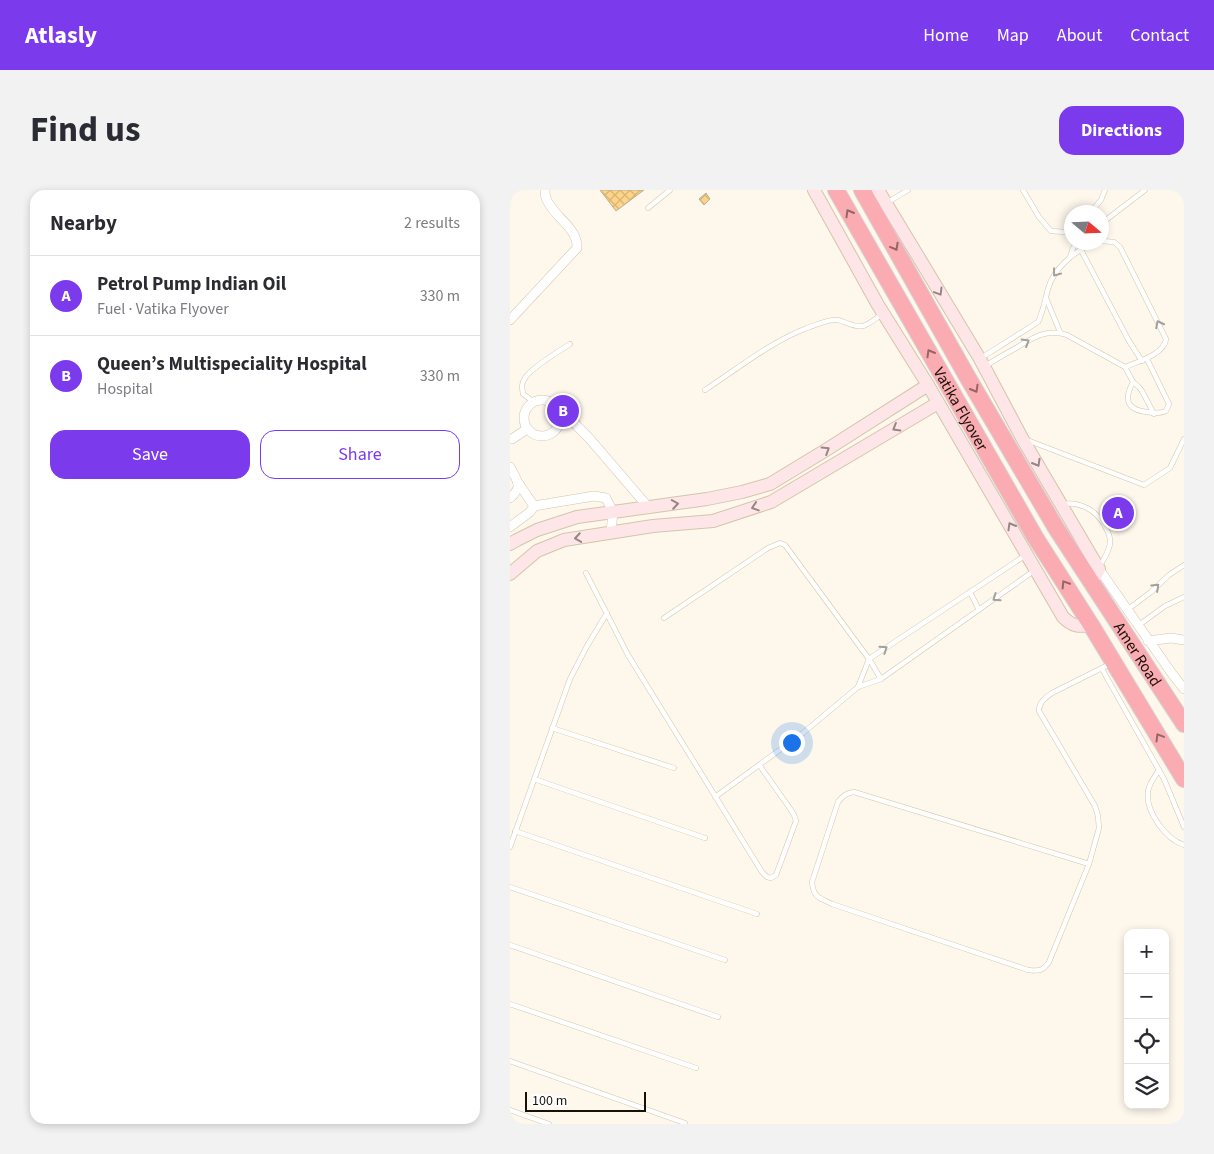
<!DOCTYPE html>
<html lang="en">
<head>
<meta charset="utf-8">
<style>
  body { margin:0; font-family:"Source Sans 3",sans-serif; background:#f2f2f3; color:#2b2b33 }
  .controls { position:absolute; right:15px; bottom:15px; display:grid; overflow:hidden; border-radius:10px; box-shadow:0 2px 8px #0003 }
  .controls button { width:45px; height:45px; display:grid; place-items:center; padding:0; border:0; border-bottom:1px solid #e1e1e2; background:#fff; color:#2b2b33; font:25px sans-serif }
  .compass { position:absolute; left:554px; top:15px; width:45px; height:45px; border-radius:50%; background:#fff; box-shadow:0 2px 8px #0003; rotate:109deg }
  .scale { position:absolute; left:15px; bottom:12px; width:121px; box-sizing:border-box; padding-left:5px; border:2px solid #171209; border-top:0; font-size:14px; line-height:18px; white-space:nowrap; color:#171209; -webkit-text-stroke:4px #fff; paint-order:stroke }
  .you { position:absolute; left:281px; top:552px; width:18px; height:18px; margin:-12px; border:4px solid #fff; border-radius:50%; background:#1a73e8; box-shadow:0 0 0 8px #1a73e833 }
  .badge { display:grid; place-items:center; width:32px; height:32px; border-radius:50%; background:#7c3aed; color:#fff; font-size:16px; font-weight:700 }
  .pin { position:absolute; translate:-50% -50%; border:2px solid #fff; box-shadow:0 1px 5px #0006 }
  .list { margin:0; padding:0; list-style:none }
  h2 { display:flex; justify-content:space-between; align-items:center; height:65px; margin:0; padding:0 20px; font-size:21px }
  h2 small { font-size:16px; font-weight:400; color:#7c7c81 }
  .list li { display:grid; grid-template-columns:32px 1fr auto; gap:15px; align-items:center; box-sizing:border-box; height:80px; padding:0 20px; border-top:1px solid #e1e1e2 }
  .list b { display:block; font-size:19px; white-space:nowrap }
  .list p { margin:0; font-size:16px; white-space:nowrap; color:#7c7c81 }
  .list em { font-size:16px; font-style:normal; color:#7c7c81 }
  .actions { display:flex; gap:10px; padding:15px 20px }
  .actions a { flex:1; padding:11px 0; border:1px solid #7c3aed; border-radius:15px; text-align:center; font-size:18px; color:#7c3aed }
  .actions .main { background:#7c3aed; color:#fff }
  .icon { flex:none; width:28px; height:28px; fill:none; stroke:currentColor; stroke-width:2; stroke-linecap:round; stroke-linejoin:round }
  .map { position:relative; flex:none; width:674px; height:934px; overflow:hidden; border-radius:15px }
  header { display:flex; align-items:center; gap:30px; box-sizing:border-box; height:70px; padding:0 25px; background:#7c3aed; color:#fff }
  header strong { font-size:24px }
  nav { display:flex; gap:28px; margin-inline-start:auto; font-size:18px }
  .intro { display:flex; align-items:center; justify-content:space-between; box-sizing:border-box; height:120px; padding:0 30px }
  h1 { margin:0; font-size:35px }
  .button { padding:12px 22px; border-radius:15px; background:#7c3aed; color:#fff; font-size:18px; font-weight:700 }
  main { display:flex; gap:30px; padding:0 30px }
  aside { flex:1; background:#fff; border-radius:15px; box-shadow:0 2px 8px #0003 }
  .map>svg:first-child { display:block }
  .building { fill:url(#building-cross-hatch); stroke:#bdaf95 }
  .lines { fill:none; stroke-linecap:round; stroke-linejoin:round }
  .lane-casing { stroke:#d4c5ab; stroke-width:5.5 }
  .street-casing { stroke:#d4c5ab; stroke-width:10 }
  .secondary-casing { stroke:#d4c5ab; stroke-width:14 }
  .highway-casing { stroke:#d5d4d3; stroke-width:18 }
  .lane { stroke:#fff; stroke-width:4.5 }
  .street { stroke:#fff; stroke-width:9 }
  .secondary { stroke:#fee6e8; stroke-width:12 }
  .highway { stroke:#fbabb2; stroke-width:16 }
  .oneway { stroke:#946666 }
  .oneway2 { stroke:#a2a09d }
  .oneway3 { stroke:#968784 }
  .labels { text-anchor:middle; stroke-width:4.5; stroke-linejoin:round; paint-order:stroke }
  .street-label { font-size:16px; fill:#171209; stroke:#fff }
</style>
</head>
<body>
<header>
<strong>Atlasly</strong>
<nav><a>Home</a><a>Map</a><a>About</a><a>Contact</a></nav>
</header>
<div class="intro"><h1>Find us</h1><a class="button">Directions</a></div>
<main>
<aside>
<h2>Nearby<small>2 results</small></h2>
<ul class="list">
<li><span class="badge">A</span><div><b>Petrol Pump Indian Oil</b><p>Fuel · Vatika Flyover</p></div><em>330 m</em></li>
<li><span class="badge">B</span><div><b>Queen’s Multispeciality Hospital</b><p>Hospital</p></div><em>330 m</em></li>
</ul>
<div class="actions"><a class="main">Save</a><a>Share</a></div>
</aside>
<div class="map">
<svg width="674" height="934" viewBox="0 0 674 934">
  <defs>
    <pattern id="building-cross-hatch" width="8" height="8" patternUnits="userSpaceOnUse" patternTransform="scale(1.25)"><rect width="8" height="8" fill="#fdd489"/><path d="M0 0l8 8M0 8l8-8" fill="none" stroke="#d8b575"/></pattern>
  </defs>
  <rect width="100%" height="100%" fill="#fdf7ec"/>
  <!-- building -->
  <g class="building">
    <path d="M90,0H134L106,21Z"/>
    <path d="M196,3L200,9L194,15L189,9Z"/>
  </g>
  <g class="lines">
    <defs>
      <g id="lane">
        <path d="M513,0L529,27L541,41L555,42L562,38"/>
        <path d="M378,12L398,0"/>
        <path d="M138,18L160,0"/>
        <path d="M581,22L591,10L595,0"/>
        <path d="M592,33L635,0"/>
        <path d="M571,60L619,151L632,171"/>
        <path d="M560,67L563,58L567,52"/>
        <path d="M536,108L550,142"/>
        <path d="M471,168L528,132C533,122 535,110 538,99C544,77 564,63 583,52"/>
        <path d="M475,176C485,170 495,164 506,158C522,148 537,138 557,145L615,177C627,172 655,164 656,149L610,57L604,52L592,51"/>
        <path d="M615,177L623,192L629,197L632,201L644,224"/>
        <path d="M623,192C614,209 616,219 636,222C643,223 649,224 656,221L659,214L637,169"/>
        <path d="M195,200C227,179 262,151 297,138C306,135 318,129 327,130C335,131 344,138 353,136C360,134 366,128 372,124"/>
        <path d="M24,212L13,204C12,198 11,194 15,188C21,178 49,161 60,154"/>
        <path d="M517,250L634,295L660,278L674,249"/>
        <path d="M552,314C570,311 586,320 595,336C597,340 600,345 600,350C601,359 594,368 590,376"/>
        <path d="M76,383L118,465L252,682L257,687L261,688L266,685L286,631L284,625L281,620L250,576"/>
        <path d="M460,402L469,420"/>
        <path d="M617,420L641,402L659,385L674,375"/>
        <path d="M154,428L258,358L270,353L275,355L359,469L371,489"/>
        <path d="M629,435L655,416L674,407"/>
        <path d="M592,479L654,589L674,637"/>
        <path d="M348,497L359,469L516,365"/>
        <path d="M42,538L164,578"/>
        <path d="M649,580C645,586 639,594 638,601C635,622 656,649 674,655"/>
        <path d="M24,589L195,648"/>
        <path d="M205,607L293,543L348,497L371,489L525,380"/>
        <path d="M5,641L247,724"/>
        <path d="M0,657L60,489L77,456L97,423"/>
        <path d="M579,674L344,602C336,603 333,606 328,612L302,692C304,709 309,707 322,714L518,780C529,781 532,782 539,772L579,674L589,638L588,626L585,616L529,521C529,512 535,508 542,503L600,474"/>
        <path d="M0,697L215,770"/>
        <path d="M0,755L208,827"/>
        <path d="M0,814L186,878"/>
        <path d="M0,871L175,933"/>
        <path d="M0,920L39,934"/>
      </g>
      <g id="street">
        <path d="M0,130L67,58C68,37 42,26 36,8C35,5 35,3 35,0"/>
        <circle cx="32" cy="228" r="18"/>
        <path d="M47,217L57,222L67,236L79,248L139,318"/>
        <path d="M0,249H2L17,239"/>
        <path d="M0,277C7,291 14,296 0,308"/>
        <path d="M24,316L84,306L96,308L103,322L101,342"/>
        <path d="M0,337L20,322L24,316L9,294"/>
        <path d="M589,379L663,485L674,499"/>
        <path d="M638,451L661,448L674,450"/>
      </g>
      <g id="secondary">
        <path d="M304,0L368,115L418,195L553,427C562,436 568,437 581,435"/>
        <path d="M368,0L470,169L512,248L589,379L582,393"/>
        <path d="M0,354L7,350L27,340L67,327L197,309L232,302L260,294L316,260L418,195"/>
        <path d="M0,384L27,361L54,350L143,336L203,331L261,312L428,213"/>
      </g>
      <g id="highway">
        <path id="s1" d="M326,0L525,347L581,435L674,589"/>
        <path id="s2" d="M352,0L458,188L546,338L674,534"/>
      </g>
    </defs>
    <!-- lane casing -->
    <use href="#lane" class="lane-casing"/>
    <!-- street casing -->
    <use href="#street" class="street-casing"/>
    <!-- secondary casing -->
    <use href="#secondary" class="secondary-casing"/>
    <!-- highway casing -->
    <use href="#highway" class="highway-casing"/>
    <!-- lane -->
    <use href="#lane" class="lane"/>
    <!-- street -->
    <use href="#street" class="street"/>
    <!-- secondary -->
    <use href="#secondary" class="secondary"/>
    <!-- highway -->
    <use href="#highway" class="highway"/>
  </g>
  <!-- one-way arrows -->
  <defs><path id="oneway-chevron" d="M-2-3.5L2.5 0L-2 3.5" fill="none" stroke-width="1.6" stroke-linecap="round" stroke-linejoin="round" transform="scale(1.25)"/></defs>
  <g class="oneway">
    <use href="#oneway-chevron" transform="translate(339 23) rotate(-120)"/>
    <use href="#oneway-chevron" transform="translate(385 57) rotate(61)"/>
    <use href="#oneway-chevron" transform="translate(420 163) rotate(-120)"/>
    <use href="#oneway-chevron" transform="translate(465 199) rotate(60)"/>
    <use href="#oneway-chevron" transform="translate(555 394) rotate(-122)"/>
    <use href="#oneway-chevron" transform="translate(649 547) rotate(-121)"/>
  </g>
  <g class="oneway2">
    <use href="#oneway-chevron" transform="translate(546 83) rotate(127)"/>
    <use href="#oneway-chevron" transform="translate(649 134) rotate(-117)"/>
    <use href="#oneway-chevron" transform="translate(516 152) rotate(-31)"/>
    <use href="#oneway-chevron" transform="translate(646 397) rotate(-43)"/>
    <use href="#oneway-chevron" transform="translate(486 408) rotate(145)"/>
    <use href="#oneway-chevron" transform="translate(374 459) rotate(-34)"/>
  </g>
  <g class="oneway3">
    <use href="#oneway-chevron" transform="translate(429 102) rotate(59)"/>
    <use href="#oneway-chevron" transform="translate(386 238) rotate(149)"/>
    <use href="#oneway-chevron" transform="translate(316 260) rotate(-32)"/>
    <use href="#oneway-chevron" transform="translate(527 273) rotate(60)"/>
    <use href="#oneway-chevron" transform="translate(165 314) rotate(-9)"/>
    <use href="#oneway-chevron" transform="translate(245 317) rotate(162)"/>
    <use href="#oneway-chevron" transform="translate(501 336) rotate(-120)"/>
    <use href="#oneway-chevron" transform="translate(68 348) rotate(171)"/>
  </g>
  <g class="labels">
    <!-- street labels -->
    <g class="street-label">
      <text dy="6" stroke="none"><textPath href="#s1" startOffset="252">Vatika Flyover</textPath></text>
      <text dy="6" stroke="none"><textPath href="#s2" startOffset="540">Amer Road</textPath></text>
    </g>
  </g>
</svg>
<div class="controls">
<button>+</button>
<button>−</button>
<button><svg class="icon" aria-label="locate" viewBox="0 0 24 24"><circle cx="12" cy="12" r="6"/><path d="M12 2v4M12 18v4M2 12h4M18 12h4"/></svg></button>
<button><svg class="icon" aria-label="layers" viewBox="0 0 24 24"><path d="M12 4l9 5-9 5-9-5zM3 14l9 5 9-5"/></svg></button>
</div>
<svg class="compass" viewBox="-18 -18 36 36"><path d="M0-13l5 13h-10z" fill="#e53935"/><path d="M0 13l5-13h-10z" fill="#7c7c81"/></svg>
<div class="scale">100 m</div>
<div class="you"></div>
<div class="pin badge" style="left:608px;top:323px">A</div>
<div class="pin badge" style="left:53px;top:221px">B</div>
</div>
</main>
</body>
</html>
